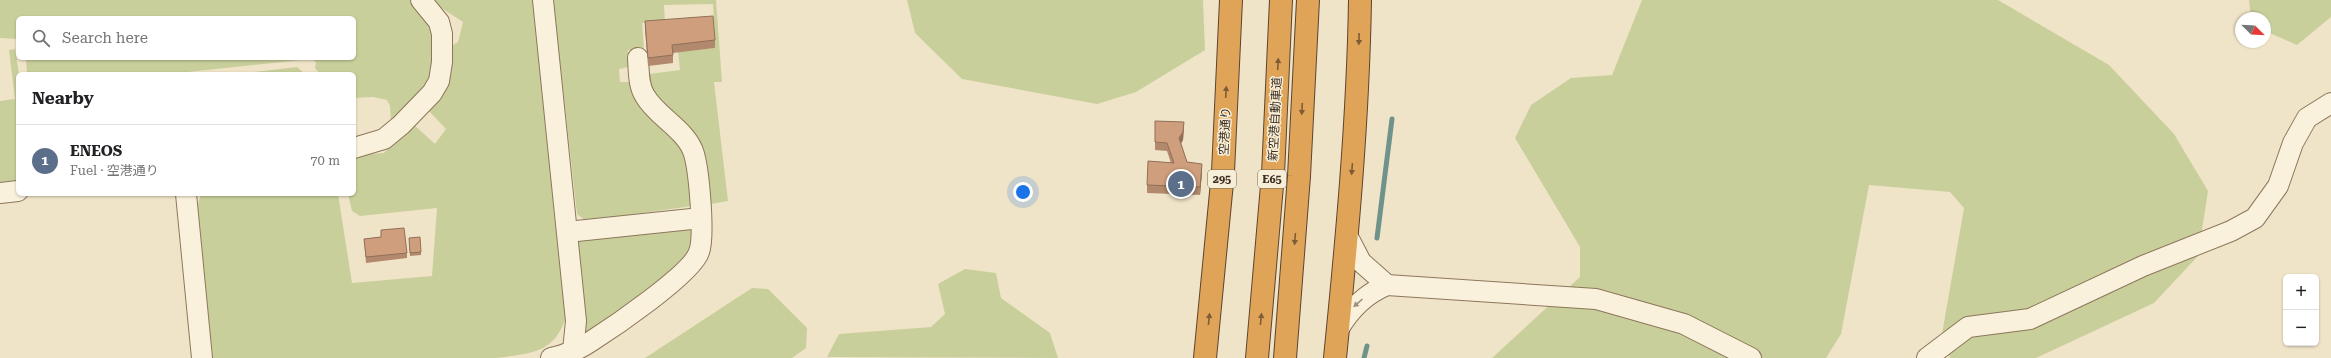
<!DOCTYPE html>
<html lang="en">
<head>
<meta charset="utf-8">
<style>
  body { margin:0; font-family:"Roboto Serif","Noto Sans JP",serif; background:#f2f2f2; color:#202124 }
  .controls { position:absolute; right:12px; bottom:12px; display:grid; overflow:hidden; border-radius:6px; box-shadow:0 1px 3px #0004 }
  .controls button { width:36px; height:36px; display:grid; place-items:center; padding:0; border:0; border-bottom:1px solid #e0e0e0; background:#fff; color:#202124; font:20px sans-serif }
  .compass { position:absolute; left:2235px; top:12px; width:36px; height:36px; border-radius:50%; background:#fff; box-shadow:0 1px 3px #0004; rotate:114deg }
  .you { position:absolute; left:1023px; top:192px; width:14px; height:14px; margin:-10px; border:3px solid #fff; border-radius:50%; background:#1a73e8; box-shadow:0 0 0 6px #1a73e833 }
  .badge { display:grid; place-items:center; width:26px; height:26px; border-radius:50%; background:#2563eb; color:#fff; font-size:13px; font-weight:700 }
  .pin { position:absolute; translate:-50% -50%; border:2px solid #fff; box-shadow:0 1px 4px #0006 }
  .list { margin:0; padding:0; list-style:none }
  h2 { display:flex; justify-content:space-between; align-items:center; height:52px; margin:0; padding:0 16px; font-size:17px }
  h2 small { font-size:13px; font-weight:400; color:#757577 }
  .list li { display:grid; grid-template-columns:26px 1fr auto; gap:12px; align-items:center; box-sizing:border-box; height:72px; padding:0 16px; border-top:1px solid #e0e0e0 }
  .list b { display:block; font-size:15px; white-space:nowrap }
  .list p { margin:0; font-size:13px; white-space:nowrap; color:#757577 }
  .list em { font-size:13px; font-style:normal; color:#757577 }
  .icon { flex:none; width:22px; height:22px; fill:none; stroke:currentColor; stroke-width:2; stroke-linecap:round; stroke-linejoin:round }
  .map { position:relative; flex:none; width:2331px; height:358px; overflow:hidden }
  .search { position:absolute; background:#fff; box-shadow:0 1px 3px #0004; left:16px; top:16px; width:340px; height:44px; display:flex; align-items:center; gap:10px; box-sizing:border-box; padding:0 14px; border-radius:6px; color:#757577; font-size:15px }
  .panel { position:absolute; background:#fff; box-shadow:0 1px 3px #0004; left:16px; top:72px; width:340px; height:124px; border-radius:6px }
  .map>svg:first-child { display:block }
  .green { fill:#c9cf9b }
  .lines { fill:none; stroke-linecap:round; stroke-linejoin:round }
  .stream { stroke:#6f938a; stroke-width:5 }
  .minor-casing { stroke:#8d765c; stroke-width:22 }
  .highway-casing { stroke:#5b4430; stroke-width:24 }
  .minor { stroke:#faf1dc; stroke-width:20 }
  .highway { stroke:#e0a458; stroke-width:22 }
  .wall { fill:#b2896c }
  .shaded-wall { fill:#916f58 }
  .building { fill:#cf9f7d; stroke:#916f58 }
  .oneway { fill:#7e5d36 }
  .oneway2 { fill:#9c907e }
  .labels { text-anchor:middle; stroke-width:3; stroke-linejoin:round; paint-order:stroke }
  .shield { fill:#f7eed8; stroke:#756857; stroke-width:1 }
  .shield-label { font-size:11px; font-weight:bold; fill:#3d2e20 }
  .street-label { font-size:12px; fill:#3d2e20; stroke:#f7eed8 }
</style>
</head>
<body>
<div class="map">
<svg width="2331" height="358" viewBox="0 0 2331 358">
  <rect width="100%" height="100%" fill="#f0e4c8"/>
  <!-- green -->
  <g class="green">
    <path d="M0,0H410L434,24L432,82L397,119L391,120L390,106L387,100L373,97L354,98V74H320L315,68L316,62L311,59L169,74H27L26,58H354V18H18V39L0,38Z"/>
    <path d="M429,0H536L568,310C557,354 533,353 495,358H211L197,207L201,194H338L352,283L432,276L437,208L360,216L352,211L348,194H354V155L384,153L411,122L435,144L446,129L429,111V105L450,47L458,42L463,22Z"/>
    <path d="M553,0H716L722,82H714L728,201L705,205L698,146L647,88L649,74L680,70L678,52L715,48L713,4L664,5L665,22L642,23L644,49L628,50L629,67L619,69L620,82H631V90L635,98L680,147L685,156L692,206L586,221L577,214Z"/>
    <path d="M907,0H1203L1205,50L1136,92L1097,104L962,79L915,33Z"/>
    <path d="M1642,0H1998L2109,65L2174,134L2208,191L2198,256L2154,303L2036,358H1950L1942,334L1964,208L1950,192L1869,185L1841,334L1826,358H1492L1580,277V247L1515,138L1531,105L1571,78L1612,75Z"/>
    <path d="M2249,0H2331V17L2297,45L2265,31V18H2251Z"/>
    <path d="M15,49L19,74L18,183L0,185V101L15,99L9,50Z"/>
    <path d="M297,67L305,74H237Z"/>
    <path d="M690,222L694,241L679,266L590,332H584L575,243L580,239Z"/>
    <path d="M965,269L996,273L1001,298L1050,333L1058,358L827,357L839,334L931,327L945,314L938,284Z"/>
    <path d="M752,288L768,289L807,328L806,348L792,358H645Z"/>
  </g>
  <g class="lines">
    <!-- stream -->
    <g class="stream">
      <path d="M1377,238L1392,119"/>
      <path d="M1364,358L1367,346"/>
    </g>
    <defs>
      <g id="minor">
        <path d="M543,0L576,321L573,351"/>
        <path d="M354,148L384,139L401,125L432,93L439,81L442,62V34L439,22L421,0"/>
        <path d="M0,193L18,191"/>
        <path d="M186,194L202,358"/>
        <path d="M567,232L701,218"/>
        <path d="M1347,235L1361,262L1387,285"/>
        <path d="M1338,330C1350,309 1365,294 1387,285L1596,299L1684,324L1751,358"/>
        <path d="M551,358C565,355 578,350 590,342C612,328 692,274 699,252C705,237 699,171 694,154C687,130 657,117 645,96C638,85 639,71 638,58"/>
        <path d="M1927,358L1968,327L2030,319L2143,266L2231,231L2255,218L2278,186L2293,143L2307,118L2331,103"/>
      </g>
      <g id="highway">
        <path d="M1205,358L1223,172L1231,0"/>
        <path d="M1257,358L1273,174L1281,0"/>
        <path d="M1285,358L1299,176L1308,0"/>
        <path d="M1335,358C1347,239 1358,120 1360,0"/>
      </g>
    </defs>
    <!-- minor casing -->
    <use href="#minor" class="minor-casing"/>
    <!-- highway casing -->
    <use href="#highway" class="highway-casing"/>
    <!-- minor -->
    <use href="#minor" class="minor"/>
    <!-- highway -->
    <use href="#highway" class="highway"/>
  </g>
  <!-- wall -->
  <g class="wall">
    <path d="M645,21L715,40V48L673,53V63L648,66L645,29Z"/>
    <path d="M1155,121L1184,130L1183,140L1181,144L1187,162L1202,172L1200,195L1147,193V185L1171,163L1167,151L1155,150Z"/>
    <path d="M381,230L407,253V258L366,263L364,239L381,237Z"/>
    <path d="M409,238L421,252V255L410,256Z"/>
  </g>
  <!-- shaded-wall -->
  <g class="shaded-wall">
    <path d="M1184,122L1183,140L1179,146V138Z"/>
    <path d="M1202,164V172L1200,195V187Z"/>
  </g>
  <!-- building -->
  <g class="building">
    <path d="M713,16L715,40L672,45L673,55L648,58L645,21Z"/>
    <path d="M1155,121L1184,122L1183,132L1179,138L1187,162L1202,164L1200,187L1147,185L1148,161L1174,163L1167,143L1155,142Z"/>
    <path d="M404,228L407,253L366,257L364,239L381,237V230Z"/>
    <path d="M420,237L421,252L410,253L409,238Z"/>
  </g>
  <!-- one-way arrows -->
  <defs><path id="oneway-solid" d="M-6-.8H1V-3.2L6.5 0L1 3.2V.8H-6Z"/></defs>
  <g class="oneway">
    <use href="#oneway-solid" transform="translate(1359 39) rotate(91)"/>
    <use href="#oneway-solid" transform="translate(1278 64) rotate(-87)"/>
    <use href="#oneway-solid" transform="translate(1226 92) rotate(-87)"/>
    <use href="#oneway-solid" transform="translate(1302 109) rotate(93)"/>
    <use href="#oneway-solid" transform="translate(1352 169) rotate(94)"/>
    <use href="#oneway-solid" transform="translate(1295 239) rotate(94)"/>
    <use href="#oneway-solid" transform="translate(1209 319) rotate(-84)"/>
    <use href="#oneway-solid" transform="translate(1261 319) rotate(-84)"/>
  </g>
  <use class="oneway2" href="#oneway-solid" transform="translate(1358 303) rotate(138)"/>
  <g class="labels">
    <!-- shield labels -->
    <g class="shield">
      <rect x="1208" y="170" width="28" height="18" rx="3"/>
      <rect x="1258" y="170" width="28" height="18" rx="3"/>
    </g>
    <g class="shield-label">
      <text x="1222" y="183">295</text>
      <text x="1272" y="183">E65</text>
    </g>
    <!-- street labels -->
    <g class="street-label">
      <text transform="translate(1275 119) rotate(-87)" y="4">新空港自動車道</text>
      <text transform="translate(1225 131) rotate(-87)" y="4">空港通り</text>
    </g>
  </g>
</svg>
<div class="controls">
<button>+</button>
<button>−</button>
</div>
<svg class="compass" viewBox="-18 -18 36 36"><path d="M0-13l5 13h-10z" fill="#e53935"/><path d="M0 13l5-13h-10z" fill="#757577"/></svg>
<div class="you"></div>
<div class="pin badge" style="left:1181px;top:184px;background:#5c6f8a">1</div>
<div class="search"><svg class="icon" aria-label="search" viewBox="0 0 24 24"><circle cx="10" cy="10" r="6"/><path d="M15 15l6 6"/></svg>Search here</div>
<section class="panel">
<h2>Nearby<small></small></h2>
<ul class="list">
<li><span class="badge" style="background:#5c6f8a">1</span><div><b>ENEOS</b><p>Fuel · 空港通り</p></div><em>70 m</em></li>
</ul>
</section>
</div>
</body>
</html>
